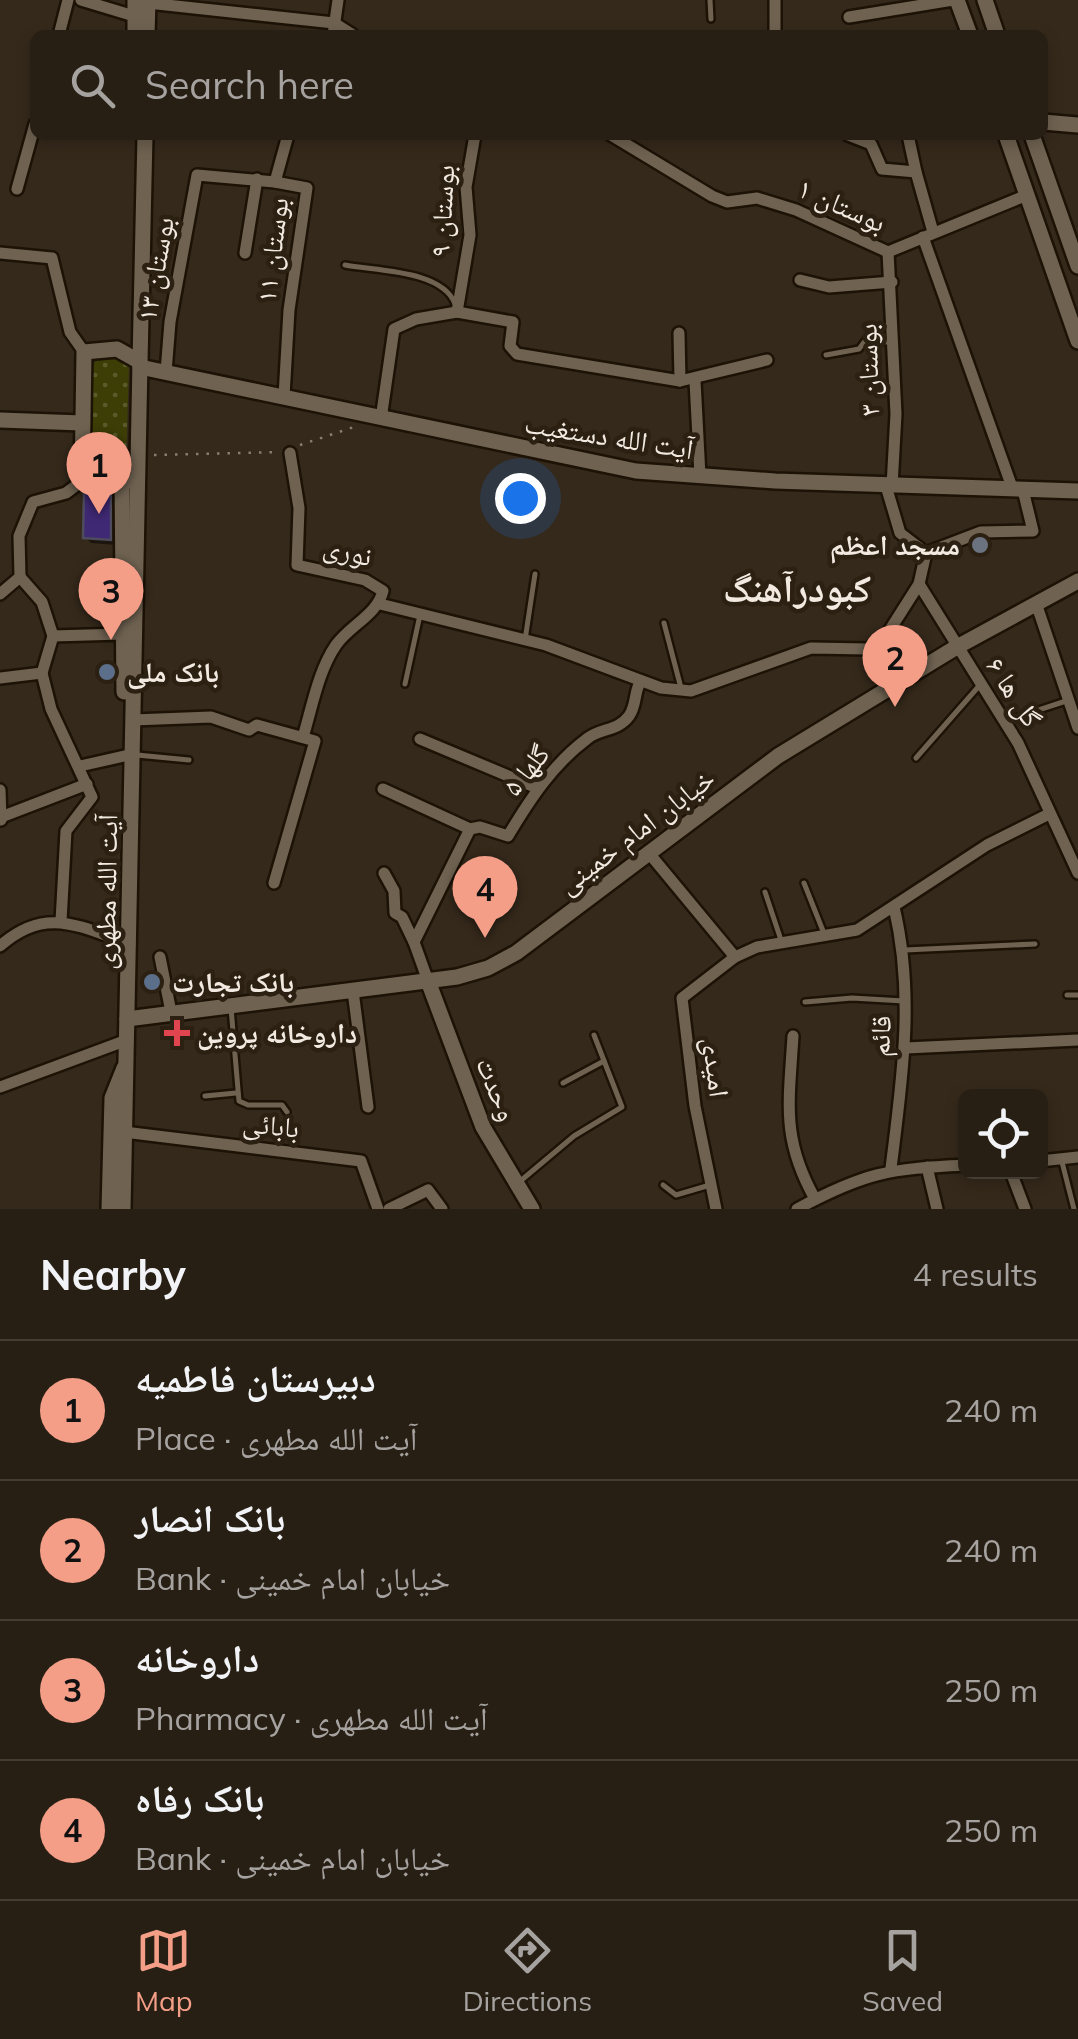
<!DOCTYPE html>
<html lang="en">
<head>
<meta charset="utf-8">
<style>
  body { margin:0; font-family:Mulish,"Noto Naskh Arabic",sans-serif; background:#342c22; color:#f1f3f6 }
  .controls { position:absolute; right:30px; bottom:30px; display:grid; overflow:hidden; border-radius:15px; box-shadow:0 5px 15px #0003 }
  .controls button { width:90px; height:90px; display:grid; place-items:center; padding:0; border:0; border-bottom:2px solid #443d34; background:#281f14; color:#f1f3f6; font:50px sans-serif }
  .you { position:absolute; left:520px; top:498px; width:35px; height:35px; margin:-25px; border:8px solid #fff; border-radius:50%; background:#1a73e8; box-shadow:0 0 0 15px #1a73e833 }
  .badge { display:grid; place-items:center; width:65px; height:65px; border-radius:50%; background:#f49e88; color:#111; font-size:32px; font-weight:700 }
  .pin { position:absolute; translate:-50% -82px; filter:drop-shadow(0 2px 5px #0008) }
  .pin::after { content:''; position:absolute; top:52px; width:35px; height:30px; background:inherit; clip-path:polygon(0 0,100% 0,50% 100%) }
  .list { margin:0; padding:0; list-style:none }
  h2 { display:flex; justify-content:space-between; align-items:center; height:130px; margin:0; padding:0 40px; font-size:42px }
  h2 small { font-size:32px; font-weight:400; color:#a5a2a0 }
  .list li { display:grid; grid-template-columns:65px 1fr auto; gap:30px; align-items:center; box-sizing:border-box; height:140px; padding:0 40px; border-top:2px solid #443d34 }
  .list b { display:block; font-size:38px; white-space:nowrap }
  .list p { margin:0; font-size:32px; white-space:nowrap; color:#a5a2a0 }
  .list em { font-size:32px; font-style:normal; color:#a5a2a0 }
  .icon { flex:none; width:55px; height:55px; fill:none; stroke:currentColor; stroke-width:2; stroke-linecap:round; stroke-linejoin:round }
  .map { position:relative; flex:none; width:1078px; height:1209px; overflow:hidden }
  .search { position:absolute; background:#281f14; box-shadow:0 5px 15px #0003; left:30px; right:30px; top:30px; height:110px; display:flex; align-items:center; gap:25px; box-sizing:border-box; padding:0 35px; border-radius:15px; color:#a5a2a0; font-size:38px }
  .sheet { height:690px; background:#281f14 }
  nav { display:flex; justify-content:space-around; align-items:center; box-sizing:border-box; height:140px; border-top:2px solid #443d34; background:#281f14; font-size:28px; color:#a5a2a0 }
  nav a { display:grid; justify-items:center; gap:5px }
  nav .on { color:#f49e88 }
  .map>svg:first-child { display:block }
  .grass { fill:url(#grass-dots) }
  .shadow { fill:#0007 }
  .building { fill:#3f2974; stroke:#4e4b5d; stroke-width:2.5 }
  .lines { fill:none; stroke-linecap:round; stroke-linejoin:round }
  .lane-casing { stroke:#1c1205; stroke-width:10 }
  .street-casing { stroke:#1c1205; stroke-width:16 }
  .secondary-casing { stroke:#1c1205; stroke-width:20 }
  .path { stroke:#877d71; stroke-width:2.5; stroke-dasharray:2.5 8; stroke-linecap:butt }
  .lane { stroke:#6f6251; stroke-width:5 }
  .street { stroke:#6f6251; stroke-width:11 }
  .secondary { stroke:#6f6251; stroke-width:15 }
  .worship-dot { fill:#6b7280; stroke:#2b2011; stroke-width:4 }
  .service-dot { fill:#5c6f8a; stroke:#2b2011; stroke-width:4 }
  .health-dot { fill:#e0444e; stroke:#2b2011; stroke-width:4 }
  .labels { text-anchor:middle; stroke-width:9; stroke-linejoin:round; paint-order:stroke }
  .street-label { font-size:28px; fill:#f2eae1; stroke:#2b2011 }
  .poi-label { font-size:28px; font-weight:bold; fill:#f2eae1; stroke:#2b2011; text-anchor:start }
  .district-label { font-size:38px; font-weight:bold; fill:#f2eae1; stroke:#2b2011 }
</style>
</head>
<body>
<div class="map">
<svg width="1078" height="1209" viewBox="0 0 1078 1209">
  <defs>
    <pattern id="grass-dots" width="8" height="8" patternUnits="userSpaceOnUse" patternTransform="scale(2.5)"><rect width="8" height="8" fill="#3d3e06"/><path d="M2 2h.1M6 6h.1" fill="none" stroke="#5a5a2a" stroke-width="1.8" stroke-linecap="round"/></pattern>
  </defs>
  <rect width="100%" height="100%" fill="#35291b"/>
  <!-- grass -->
  <path class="grass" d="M102,357L121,358L129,365L126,466L120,474H95L88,466L92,364Z"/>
  <!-- shadow -->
  <path class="shadow" d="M110,495L116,501V545L91,543L85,537Z"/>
  <!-- building -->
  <path class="building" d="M84,492H111V540L83,538Z"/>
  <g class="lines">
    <defs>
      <g id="lane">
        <path d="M710,0L711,19"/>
        <path d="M345,265C376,271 443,270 455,304"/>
        <path d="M826,355L859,349L865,341L890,342"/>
        <path d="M664,623L681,688"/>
        <path d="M525,640L535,574"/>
        <path d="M405,684L420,615"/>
        <path d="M1005,721L1066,701"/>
        <path d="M137,755L189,760"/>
        <path d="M916,758L979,686"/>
        <path d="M804,883L825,936"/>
        <path d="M765,892L781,940"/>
        <path d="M905,950L1035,944"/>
        <path d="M1067,995H1078"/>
        <path d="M805,1002L852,998L904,1001"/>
        <path d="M231,1008L239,1101L248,1105H282L287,1112"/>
        <path d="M563,1083L604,1061"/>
        <path d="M205,1096L236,1093"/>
        <path d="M1062,1162L1074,1209"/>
        <path d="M518,1183L574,1136L622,1107L594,1035"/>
        <path d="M663,1185L676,1195L710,1185"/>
      </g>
      <g id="street">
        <path d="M81,0L134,16"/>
        <path d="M775,0V35"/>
        <path d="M148,3L334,23L353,35"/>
        <path d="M849,17L953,0"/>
        <path d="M59,35L68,0"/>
        <path d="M333,35L338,0"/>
        <path d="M611,135L712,196L727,202L757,198L796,210L888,252L1027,195"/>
        <path d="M848,135L871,144L882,169L916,172L933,232"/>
        <path d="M908,135L916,172"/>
        <path d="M17,189L35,124"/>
        <path d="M923,237L1013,490"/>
        <path d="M888,252L896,414L892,486"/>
        <path d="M0,253L52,258L70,332L84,352"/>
        <path d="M245,253L257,179"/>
        <path d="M800,280L829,287L892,282"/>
        <path d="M457,312L513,322L510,346L517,354L680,381L767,360"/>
        <path d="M679,333L680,381"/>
        <path d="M166,372L170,322L197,175L275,182"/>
        <path d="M695,381L700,476"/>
        <path d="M284,396L289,310L307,188L275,182L288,135"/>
        <path d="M381,419L394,329L416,319L457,312L470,235L466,187L475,135"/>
        <path d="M290,453L299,508L297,565L365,580L383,591C377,615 350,625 336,645C318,671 312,708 303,737"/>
        <path d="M886,486L900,533L926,553"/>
        <path d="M20,577L42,602L53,636L122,634"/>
        <path d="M919,584L926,553L981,532L1033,531L1023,490"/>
        <path d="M0,594L20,577L19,536L33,502L66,493L82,481"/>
        <path d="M1036,603L1078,728"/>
        <path d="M380,604L546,645L661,688L691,691L811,648L868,649L886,636L919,584L1018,743L1078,873"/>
        <path d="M42,673L51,709L92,797L66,831L61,921"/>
        <path d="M0,678L42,673L53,636"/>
        <path d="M133,720L211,717L249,730L257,725L315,741L274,883"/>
        <path d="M420,739L537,788"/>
        <path d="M80,766L133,754"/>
        <path d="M383,789L470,829"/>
        <path d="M0,790L1,820"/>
        <path d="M1,817L87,784"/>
        <path d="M648,852L735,957"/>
        <path d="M384,873L394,891L395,913L402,917L414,942"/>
        <path d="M0,946C46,905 80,927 130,944"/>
        <path d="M160,957L171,1012"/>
        <path d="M428,981L414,942L470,829L480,827L508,836C530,799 553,764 588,738C601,728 618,731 629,716C637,705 634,690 641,681"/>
        <path d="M353,991L368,1107"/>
        <path d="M793,1036C789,1103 781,1138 815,1199"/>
        <path d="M906,1048L1078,1040"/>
        <path d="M0,1087L127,1040"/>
        <path d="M124,1132L361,1161L378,1209"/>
        <path d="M1040,1161L1078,1157"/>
        <path d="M927,1167L937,1209"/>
        <path d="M891,1168C902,1080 915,995 894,907"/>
        <path d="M1011,1172L1025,1209"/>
        <path d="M389,1209L428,1190L442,1209"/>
        <path d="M716,1209L695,1106L682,998L735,957L757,947L857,930L987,845L1049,814"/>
        <path d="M797,1209C866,1172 888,1169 966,1165"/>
      </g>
      <g id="secondary">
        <path d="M135,0V35"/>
        <path d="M957,0L970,35"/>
        <path d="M985,0L997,35"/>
        <path d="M147,35L148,0"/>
        <path d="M1043,122L1078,125"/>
        <path d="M1006,135L1078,341"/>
        <path d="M1032,135L1078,266"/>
        <path d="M140,362L145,135"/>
        <path d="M140,367L636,471L775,481L1078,491"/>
        <path d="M0,420L82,423"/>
        <path d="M122,481L124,692"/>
        <path d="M428,981L483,1127L532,1209"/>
        <path d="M127,1019L457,977L488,968L516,953L778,756L955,648L1078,581"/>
        <path d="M109,1209L112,1098L124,1068"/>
        <path d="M123,1209L140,362L117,349L84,352L82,481H136"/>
      </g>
    </defs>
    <!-- lane casing -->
    <use href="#lane" class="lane-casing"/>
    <!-- street casing -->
    <use href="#street" class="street-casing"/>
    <!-- secondary casing -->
    <use href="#secondary" class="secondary-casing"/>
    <!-- path -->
    <g class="path">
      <path d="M300,445L354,427"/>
      <path d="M154,455L280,452"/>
    </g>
    <!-- lane -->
    <use href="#lane" class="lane"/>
    <!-- street -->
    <use href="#street" class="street"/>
    <!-- secondary -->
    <use href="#secondary" class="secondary"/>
  </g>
  <!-- markers -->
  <circle class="worship-dot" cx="980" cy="545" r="10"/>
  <g class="service-dot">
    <circle cx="107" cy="672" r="10"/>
    <circle cx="152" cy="982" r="10"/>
  </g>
  <path class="health-dot" d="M172 1018h10v10h10v10h-10v10h-10v-10h-10v-10h10z"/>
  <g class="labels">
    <!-- street labels -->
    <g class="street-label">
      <text transform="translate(842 205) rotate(24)" y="10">بوستان ۱</text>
      <text transform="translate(442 211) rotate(-87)" y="10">بوستان ۹</text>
      <text transform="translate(272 250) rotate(-83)" y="10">بوستان ۱۱</text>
      <text transform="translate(155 269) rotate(-80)" y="10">بوستان ۱۳</text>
      <text transform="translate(868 370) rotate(-92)" y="10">بوستان ۳</text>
      <text transform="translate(609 436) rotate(9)" y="10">آیت الله دستغیب</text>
      <text transform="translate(348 551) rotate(14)" y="10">نوری</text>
      <text transform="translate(1014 692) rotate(57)" y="10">گل ها ۶</text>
      <text transform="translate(526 770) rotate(-51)" y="10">گلها ۵</text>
      <text transform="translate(636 831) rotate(-37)" y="10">خیابان امام خمینی</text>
      <text transform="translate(106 892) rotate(-89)" y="10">آیت الله مطهری</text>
      <text transform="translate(880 1036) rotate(-87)" y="10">قائم</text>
      <text transform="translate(716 1067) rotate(83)" y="10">امیدی</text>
      <text transform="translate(497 1089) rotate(68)" y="10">وحدت</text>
      <text transform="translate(271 1125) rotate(6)" y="10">بابائی</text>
    </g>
    <!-- poi labels -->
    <g class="poi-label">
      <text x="960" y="555" text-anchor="end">مسجد اعظم</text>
      <text x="127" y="682">بانک ملی</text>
      <text x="172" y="992">بانک تجارت</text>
      <text x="197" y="1043">داروخانه پروین</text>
    </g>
    <!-- district labels -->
    <g class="district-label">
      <text x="797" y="602">کبودرآهنگ</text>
    </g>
  </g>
</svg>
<div class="controls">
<button><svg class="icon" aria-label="locate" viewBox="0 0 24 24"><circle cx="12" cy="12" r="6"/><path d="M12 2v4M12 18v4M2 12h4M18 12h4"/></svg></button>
</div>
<div class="you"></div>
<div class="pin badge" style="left:99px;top:514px">1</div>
<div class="pin badge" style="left:895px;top:707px">2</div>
<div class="pin badge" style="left:111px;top:640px">3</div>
<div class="pin badge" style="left:485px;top:938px">4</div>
<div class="search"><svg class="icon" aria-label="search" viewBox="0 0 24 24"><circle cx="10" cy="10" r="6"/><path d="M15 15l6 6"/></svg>Search here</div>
</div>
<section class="sheet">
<h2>Nearby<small>4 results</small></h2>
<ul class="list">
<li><span class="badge">1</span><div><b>دبیرستان فاطمیه</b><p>Place · آیت الله مطهری</p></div><em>240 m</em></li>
<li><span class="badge">2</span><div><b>بانک انصار</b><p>Bank · خیابان امام خمینی</p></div><em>240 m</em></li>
<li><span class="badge">3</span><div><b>داروخانه</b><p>Pharmacy · آیت الله مطهری</p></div><em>250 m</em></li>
<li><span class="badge">4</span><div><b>بانک رفاه</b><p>Bank · خیابان امام خمینی</p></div><em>250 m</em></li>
</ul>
</section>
<nav>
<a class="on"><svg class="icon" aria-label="map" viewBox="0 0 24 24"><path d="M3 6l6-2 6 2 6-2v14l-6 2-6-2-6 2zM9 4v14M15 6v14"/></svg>Map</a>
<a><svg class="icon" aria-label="directions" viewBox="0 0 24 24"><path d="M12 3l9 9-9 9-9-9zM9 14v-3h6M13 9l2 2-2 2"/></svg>Directions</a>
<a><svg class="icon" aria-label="saved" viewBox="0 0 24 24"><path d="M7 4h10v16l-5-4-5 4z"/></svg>Saved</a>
</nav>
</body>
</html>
